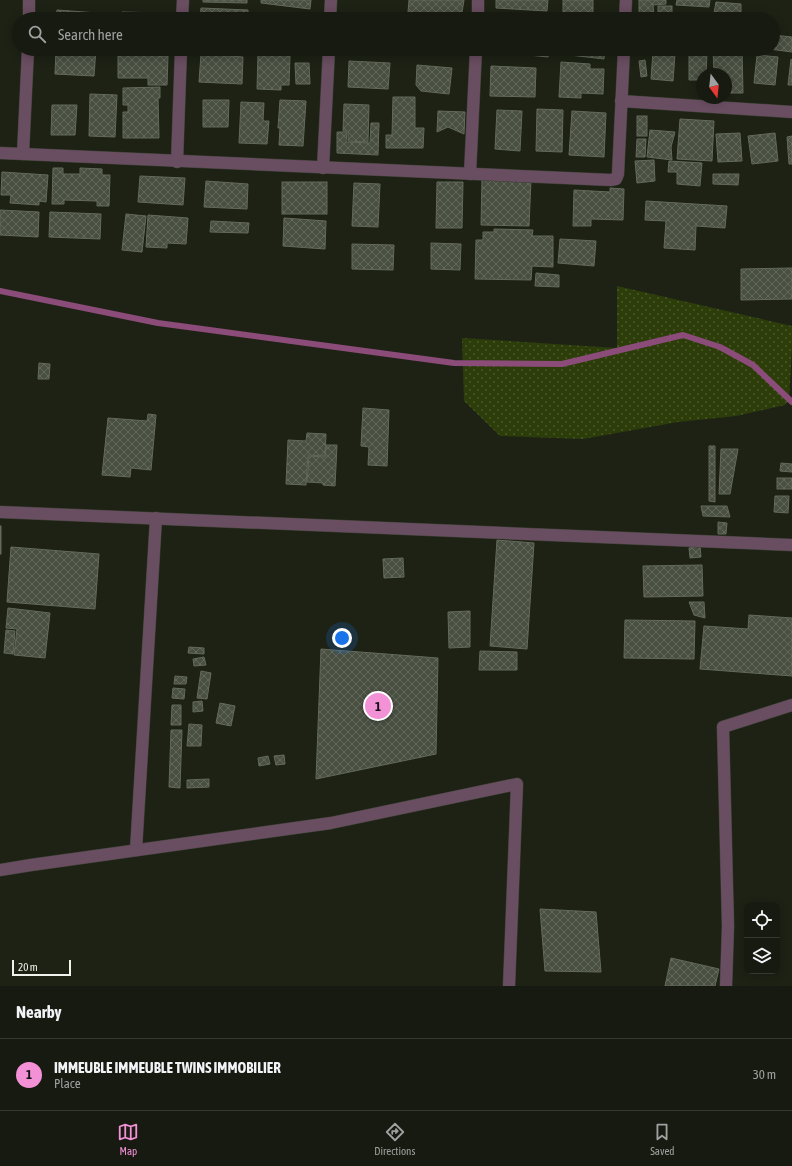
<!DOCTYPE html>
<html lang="en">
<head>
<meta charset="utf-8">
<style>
  body { margin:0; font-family:"Asap Condensed",sans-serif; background:#1f2319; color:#f1f3f6 }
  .controls { position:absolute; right:12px; bottom:12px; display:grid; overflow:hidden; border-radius:8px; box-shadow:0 2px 10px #0003 }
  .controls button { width:36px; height:36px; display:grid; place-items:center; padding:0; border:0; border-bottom:1px solid #353830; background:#161a10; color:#f1f3f6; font:20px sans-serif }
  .compass { position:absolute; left:696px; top:68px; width:36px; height:36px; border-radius:50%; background:#161a10; box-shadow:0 2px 10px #0003; rotate:165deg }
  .scale { position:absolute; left:12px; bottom:10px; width:59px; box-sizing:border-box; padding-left:4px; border:2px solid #eff3eb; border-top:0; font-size:11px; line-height:14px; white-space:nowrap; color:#eff3eb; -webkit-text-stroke:3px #1d2215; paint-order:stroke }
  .you { position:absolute; left:342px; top:638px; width:14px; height:14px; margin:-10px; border:3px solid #fff; border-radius:50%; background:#1a73e8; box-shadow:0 0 0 6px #1a73e833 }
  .badge { display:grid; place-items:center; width:26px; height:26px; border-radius:50%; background:#f391d6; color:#111; font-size:13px; font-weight:700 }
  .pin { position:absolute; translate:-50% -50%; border:2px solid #fff; box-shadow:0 1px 4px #0006 }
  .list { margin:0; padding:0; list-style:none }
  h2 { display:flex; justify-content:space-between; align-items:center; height:52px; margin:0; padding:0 16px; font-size:17px }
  h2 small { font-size:13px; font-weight:400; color:#9ea19f }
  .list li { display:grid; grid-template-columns:26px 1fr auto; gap:12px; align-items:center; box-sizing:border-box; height:72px; padding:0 16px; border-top:1px solid #353830 }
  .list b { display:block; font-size:15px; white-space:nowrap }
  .list p { margin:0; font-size:13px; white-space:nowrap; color:#9ea19f }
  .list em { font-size:13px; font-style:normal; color:#9ea19f }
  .icon { flex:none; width:22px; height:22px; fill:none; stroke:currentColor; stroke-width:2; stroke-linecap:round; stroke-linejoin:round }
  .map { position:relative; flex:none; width:792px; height:986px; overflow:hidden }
  .search { position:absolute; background:#161a10; box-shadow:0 2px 10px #0003; left:12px; right:12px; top:12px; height:44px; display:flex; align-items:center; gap:10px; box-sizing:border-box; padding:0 14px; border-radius:22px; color:#9ea19f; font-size:15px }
  .sheet { height:124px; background:#161a10 }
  nav { display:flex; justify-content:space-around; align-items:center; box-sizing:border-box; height:56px; border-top:1px solid #353830; background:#161a10; font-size:11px; color:#9ea19f }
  nav a { display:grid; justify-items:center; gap:2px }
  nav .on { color:#f391d6 }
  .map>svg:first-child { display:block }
  .grass { fill:url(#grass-dots) }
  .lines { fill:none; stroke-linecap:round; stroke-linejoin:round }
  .stream { stroke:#8b4c79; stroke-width:6 }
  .building { fill:url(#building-cross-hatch); stroke:#636a5b }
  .street-casing { stroke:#3a3f33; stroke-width:13 }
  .street { stroke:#694d60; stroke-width:12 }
</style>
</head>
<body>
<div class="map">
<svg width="792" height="986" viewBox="0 0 792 986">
  <defs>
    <pattern id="grass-dots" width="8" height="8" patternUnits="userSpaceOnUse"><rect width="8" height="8" fill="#2c3d0a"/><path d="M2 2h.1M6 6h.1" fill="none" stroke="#4b5a2e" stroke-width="1.8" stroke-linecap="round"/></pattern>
    <pattern id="building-cross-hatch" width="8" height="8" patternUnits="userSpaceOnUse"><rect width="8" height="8" fill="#494f41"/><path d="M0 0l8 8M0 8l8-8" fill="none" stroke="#64695d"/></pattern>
  </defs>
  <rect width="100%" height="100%" fill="#1d2215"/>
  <!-- grass -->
  <path class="grass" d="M617,286L792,326V347L789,400L785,405L736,416L678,422L583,439L500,436L464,401L462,338L617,348Z"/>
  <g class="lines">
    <!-- stream -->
    <path class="stream" d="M0,291L158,323L454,363L562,364L683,335L720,347L753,365L792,402"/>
  </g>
  <!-- building -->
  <g class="building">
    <path d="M203,0H247V3L203,2Z"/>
    <path d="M261,0H311L310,9L261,3Z"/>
    <path d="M409,0H464L461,18L408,12Z"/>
    <path d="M496,0H548L547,11L496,8Z"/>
    <path d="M563,0H593V12L563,14Z"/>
    <path d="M639,0H666V4L653,5L654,15L639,16Z"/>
    <path d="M677,0H710L709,7L676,5Z"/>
    <path d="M716,2L741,4V19H713Z"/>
    <rect x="658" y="6" width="14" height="13"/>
    <path d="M201,8L248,10V19H200Z"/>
    <path d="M57,10L98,13V19H56Z"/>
    <path d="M122,12L164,13V19H122Z"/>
    <path d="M270,15L312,17V19H270Z"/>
    <path d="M773,35L792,37V52L769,49H773Z"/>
    <path d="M56,49H96L94,76L55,74Z"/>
    <path d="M411,49H455V55L411,52Z"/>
    <path d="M518,49H549L548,57L518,54Z"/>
    <path d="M562,49H605L604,59L561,54Z"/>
    <path d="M742,49L743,93H726V74H714L713,50Z"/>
    <path d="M135,50H159L158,56H168L167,85H148V78H118V52H135Z"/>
    <path d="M653,52L675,54L673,81L651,79Z"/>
    <path d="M258,53L290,55L289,85H281V90L257,89Z"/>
    <path d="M689,53L707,54L706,74H702V80H689Z"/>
    <path d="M201,54L243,57L242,84L199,82Z"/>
    <path d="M757,55L778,57L775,85L754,83Z"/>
    <path d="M791,59L792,60V85H788Z"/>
    <path d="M645,60L647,76L641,77L639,61Z"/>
    <path d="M349,61L390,63L388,89L348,87Z"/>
    <path d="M561,62L590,64V69H604L603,94L581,93V98L559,97Z"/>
    <path d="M295,63H309L310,84H296Z"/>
    <path d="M417,65L452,68L449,94L421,91L416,85Z"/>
    <path d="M491,66L536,68L535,97L490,96Z"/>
    <path d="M160,87V98H158L159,138H123V112H128V105H123V88Z"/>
    <path d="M90,94L117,95L115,137L89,136Z"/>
    <path d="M393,97H415V128H424L423,148H386V135H392Z"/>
    <path d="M203,100H229L228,127H203Z"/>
    <path d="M280,100L306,101L303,146L279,145L280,128H278Z"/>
    <path d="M241,102L264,103L263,121H269L267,144L239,143Z"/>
    <path d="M344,104L369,105L368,142L348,141V131H343Z"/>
    <path d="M52,105H77L75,135H51Z"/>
    <path d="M537,109L563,110L562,152L536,151Z"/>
    <path d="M497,110L522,111L520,151L495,149Z"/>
    <path d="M438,111L465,112L464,134L448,127L437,132Z"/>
    <path d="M572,111L606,113L604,157L569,155Z"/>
    <rect x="637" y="116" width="10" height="20"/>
    <path d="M680,119L714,121L712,161L677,159Z"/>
    <path d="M371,123H379L378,155L337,153V132H347L346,142L370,143Z"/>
    <path d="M650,130L675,132L671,147L672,160L647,157Z"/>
    <path d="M740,133L742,161L718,162L716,134Z"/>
    <path d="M775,133L778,161L752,164L748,136Z"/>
    <path d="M792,136V164H789L787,137Z"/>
    <path d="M637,139H646L645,157H636Z"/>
    <path d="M654,160L655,181L637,183L635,161Z"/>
    <path d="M669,161L702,163L700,186L677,184V172H668Z"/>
    <path d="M53,168H63V174H80V168L102,169V175H110L109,206H97V201L64,200V204H52Z"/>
    <path d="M2,172L48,175L46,202L39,201V205L10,203L11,195H1Z"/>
    <path d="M713,174H739L738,185L713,184Z"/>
    <path d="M140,176L185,178L183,205L138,202Z"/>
    <path d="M482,179L531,180L529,226L481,225Z"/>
    <path d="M206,181L248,184L247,209L204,207Z"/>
    <rect x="282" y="182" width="45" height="32"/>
    <path d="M437,182H463L462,228H436Z"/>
    <path d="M354,183L380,184L378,227L352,226Z"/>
    <path d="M610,188L624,189L623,220L591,219V226H573L574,190L610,192Z"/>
    <path d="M646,201L727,206L725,228L696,226L695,250L664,248L666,221L645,220Z"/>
    <path d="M0,210L39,212L38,237L0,235Z"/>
    <path d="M50,212L101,214L100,239L49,237Z"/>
    <path d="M126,214L146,216L142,252L122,250Z"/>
    <path d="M148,215L188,218L186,244L167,243V248L146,247Z"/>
    <path d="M284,218L326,221L325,249L283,246Z"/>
    <path d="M211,221L249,223L248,233L210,232Z"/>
    <path d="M494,229L533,230L532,236H553V267L532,266L531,280L475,279L476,240H483V232H494Z"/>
    <path d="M560,239L596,241L594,266L558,263Z"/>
    <path d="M431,243L461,244L460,270L431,269Z"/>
    <path d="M352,244L394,245L393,270L352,269Z"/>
    <path d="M792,268V299L741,300V269Z"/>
    <path d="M536,273L559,275V287L535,286Z"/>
    <path d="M39,363L50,364L49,379H38Z"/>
    <path d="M363,408L389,410L387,466L368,465L369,447L361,446Z"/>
    <path d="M148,414L156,415L151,470L131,468L130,477L102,475L108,418L147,421Z"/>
    <path d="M307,433L326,434L325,456L308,455L306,485L286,484L288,440L306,441Z"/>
    <path d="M326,445H337L335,486L323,485V483L307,482L309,456L325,457Z"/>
    <path d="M709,446H715V502L709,501Z"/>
    <path d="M721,449H738L730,494H719Z"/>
    <path d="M781,463L792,464V472L780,471Z"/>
    <rect x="777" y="478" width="15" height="11"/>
    <path d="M775,496H789L788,513L774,512Z"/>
    <path d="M701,506H727L730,517L703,516Z"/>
    <path d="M718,522L727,523L726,534H718Z"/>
    <rect x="0" y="526" width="1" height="28"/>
    <path d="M497,540L534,543L527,649L490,646Z"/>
    <path d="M700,546L701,557L690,558L689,548Z"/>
    <path d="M11,547L99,554L95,609L7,602Z"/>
    <path d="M403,558L404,577L384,578L383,559Z"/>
    <path d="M702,565L703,596L644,597L643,566Z"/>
    <path d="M689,602H704L705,618L694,615Z"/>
    <path d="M8,608L50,613L45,658L14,655L17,629L6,628Z"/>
    <path d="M470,611V647L449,648L448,612Z"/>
    <path d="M749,615L792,618V676L700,669L704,626L748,629Z"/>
    <path d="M625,620L695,621L694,659L624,658Z"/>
    <path d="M6,630L15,631L13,654L4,653Z"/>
    <path d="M189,647L204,648V654L188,653Z"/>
    <path d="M321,649L438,658L436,754L316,779Z"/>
    <path d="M480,651L517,652V670H479Z"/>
    <path d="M204,657L206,665L194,666L193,659Z"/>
    <path d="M201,671L211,673L207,699L197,698Z"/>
    <path d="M175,676L187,677L186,684H174Z"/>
    <path d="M173,688L185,689L184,699L172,698Z"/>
    <path d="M202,701L203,711L193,712V702Z"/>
    <path d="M220,703L235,706L231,726L216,723Z"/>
    <path d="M172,705H181V725H171Z"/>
    <path d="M189,724L202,725L201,746H187Z"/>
    <path d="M171,730H182L180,788L169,787Z"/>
    <path d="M284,755L285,764L276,765L274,756Z"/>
    <path d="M268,756L270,764L259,766L258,758Z"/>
    <path d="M209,779V787L187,788V780Z"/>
    <path d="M540,909L596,912L601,972L545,971Z"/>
    <path d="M671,958L719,969L715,986H665Z"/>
  </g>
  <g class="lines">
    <defs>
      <g id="street">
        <path d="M29,19V0"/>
        <path d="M182,19L183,0"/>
        <path d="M330,19L331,0"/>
        <path d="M478,19V0"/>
        <path d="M625,19L626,0"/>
        <path d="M621,101L792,112"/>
        <path d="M0,153L611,180L616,179L618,174L624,49"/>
        <path d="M23,154L28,49"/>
        <path d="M177,162L181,49"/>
        <path d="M323,168L329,49"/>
        <path d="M470,174L476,49"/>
        <path d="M0,512L792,545"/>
        <path d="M136,850L156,518"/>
        <path d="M0,870L31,865L331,823L517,784L509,986"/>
        <path d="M726,986L728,926L723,727L792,705"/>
      </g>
    </defs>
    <!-- street casing -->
    <use href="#street" class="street-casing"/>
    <!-- street -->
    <use href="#street" class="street"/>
  </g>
</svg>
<div class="controls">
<button><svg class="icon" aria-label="locate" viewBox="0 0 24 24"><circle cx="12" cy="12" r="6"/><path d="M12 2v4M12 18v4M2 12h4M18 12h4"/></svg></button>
<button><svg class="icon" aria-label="layers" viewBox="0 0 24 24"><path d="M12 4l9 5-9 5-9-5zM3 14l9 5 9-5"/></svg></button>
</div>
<svg class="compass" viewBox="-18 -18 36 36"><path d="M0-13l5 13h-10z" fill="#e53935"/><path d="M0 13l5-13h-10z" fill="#9ea19f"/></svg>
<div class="scale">20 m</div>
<div class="you"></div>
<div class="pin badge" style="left:378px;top:706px">1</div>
<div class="search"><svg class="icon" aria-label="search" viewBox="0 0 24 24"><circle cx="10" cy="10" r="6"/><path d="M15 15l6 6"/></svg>Search here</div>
</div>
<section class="sheet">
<h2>Nearby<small></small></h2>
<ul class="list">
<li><span class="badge">1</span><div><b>IMMEUBLE IMMEUBLE TWINS IMMOBILIER</b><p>Place</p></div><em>30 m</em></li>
</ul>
</section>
<nav>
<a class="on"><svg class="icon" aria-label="map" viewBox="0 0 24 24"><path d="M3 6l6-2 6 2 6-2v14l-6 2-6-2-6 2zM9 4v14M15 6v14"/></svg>Map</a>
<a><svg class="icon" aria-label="directions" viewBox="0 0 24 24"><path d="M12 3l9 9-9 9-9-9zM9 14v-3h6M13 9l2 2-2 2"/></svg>Directions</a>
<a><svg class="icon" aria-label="saved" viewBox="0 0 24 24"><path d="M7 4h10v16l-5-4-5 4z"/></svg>Saved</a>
</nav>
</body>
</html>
